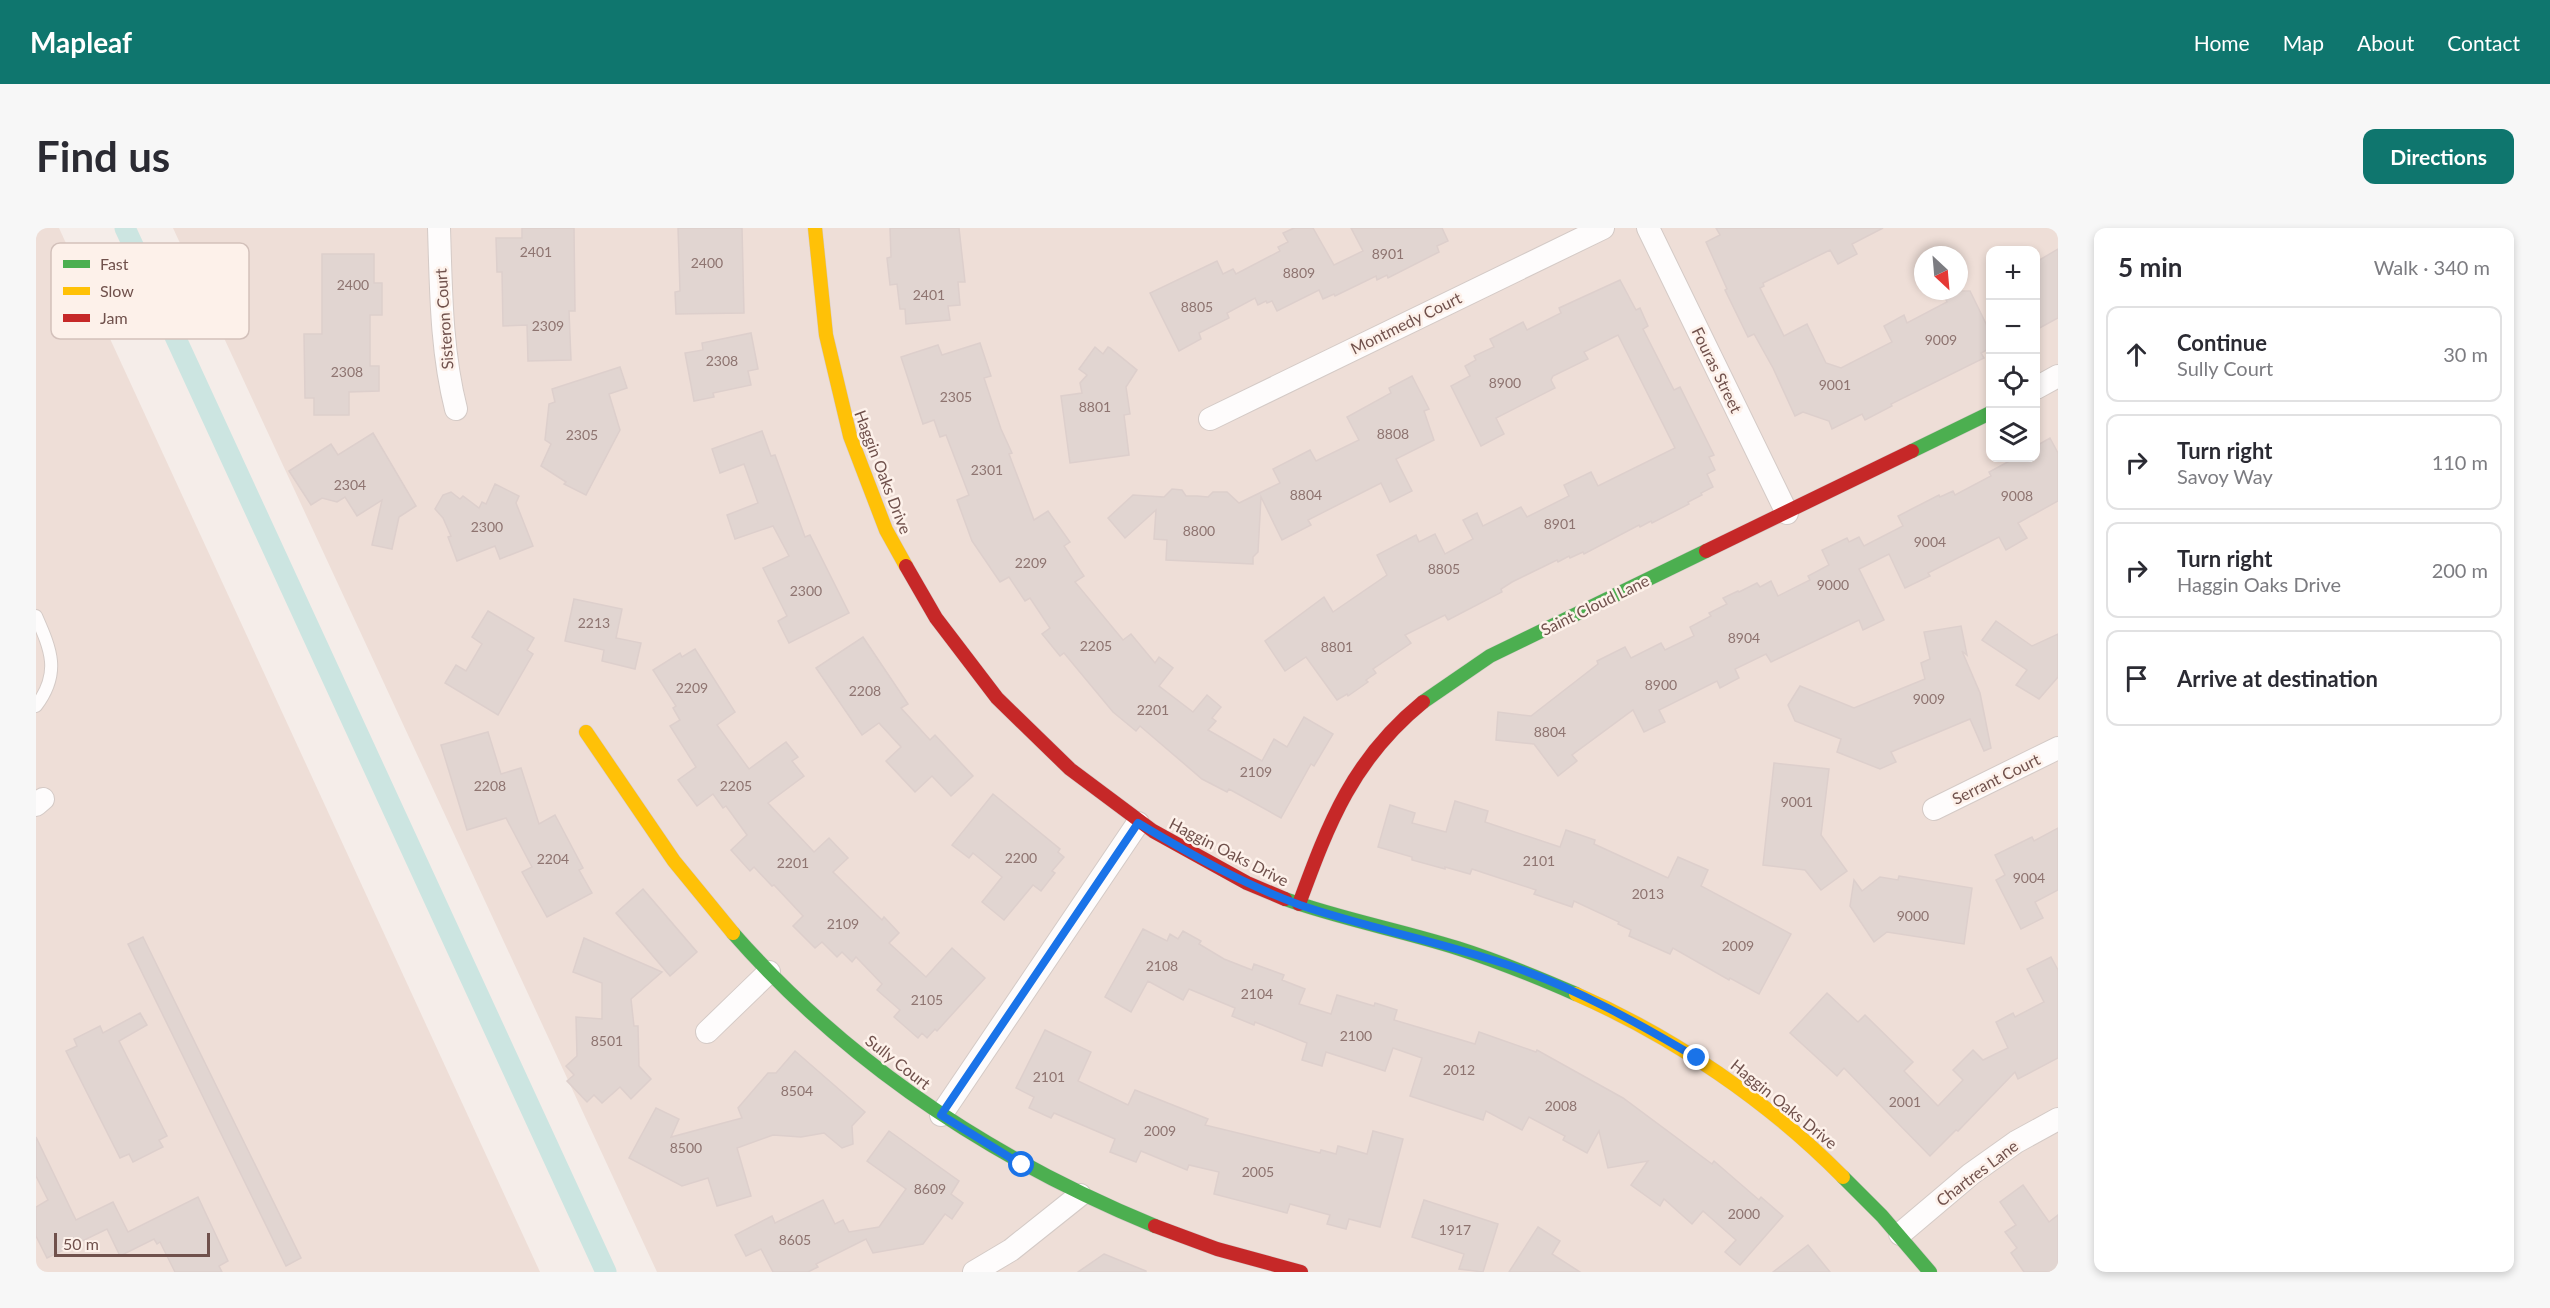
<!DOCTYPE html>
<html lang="en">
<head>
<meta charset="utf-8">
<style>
  body { margin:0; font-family:Lato,sans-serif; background:#f7f7f7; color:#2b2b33 }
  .controls { position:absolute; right:18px; top:18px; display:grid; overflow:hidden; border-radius:12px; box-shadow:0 3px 9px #0003 }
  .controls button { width:54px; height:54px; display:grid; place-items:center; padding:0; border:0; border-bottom:2px solid #e1e1e2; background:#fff; color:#2b2b33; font:30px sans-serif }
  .compass { position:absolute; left:1878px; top:18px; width:54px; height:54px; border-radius:50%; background:#fff; box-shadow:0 3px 9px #0003; rotate:154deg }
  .scale { position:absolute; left:18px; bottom:15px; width:156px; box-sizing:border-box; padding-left:6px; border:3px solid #70514c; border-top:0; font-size:16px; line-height:21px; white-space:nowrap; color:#70514c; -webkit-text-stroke:4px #fdf1ea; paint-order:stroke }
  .stop { position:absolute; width:18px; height:18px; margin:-14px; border:4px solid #1a73e8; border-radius:50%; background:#fff }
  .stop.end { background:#1a73e8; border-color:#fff; box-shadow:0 2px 6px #0008 }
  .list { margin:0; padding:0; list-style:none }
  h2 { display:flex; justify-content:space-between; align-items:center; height:78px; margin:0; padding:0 24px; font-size:26px }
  h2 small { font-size:20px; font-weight:400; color:#7c7c81 }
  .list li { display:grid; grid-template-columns:39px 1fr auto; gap:18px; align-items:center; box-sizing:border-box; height:96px; margin:0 12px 12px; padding:0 12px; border:2px solid #e1e1e2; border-radius:12px }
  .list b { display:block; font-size:22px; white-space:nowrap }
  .list p { margin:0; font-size:20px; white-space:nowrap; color:#7c7c81 }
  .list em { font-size:20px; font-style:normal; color:#7c7c81 }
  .icon { flex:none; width:33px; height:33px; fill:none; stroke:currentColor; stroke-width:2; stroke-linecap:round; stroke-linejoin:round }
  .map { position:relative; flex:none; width:2022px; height:1044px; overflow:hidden; border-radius:12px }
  header { display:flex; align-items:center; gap:36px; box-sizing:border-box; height:84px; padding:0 30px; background:#0f766e; color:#fff }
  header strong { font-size:28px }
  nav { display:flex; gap:33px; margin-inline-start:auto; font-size:21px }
  .intro { display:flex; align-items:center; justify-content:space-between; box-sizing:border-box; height:144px; padding:0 36px }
  h1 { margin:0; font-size:42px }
  .button { padding:15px 27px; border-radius:12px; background:#0f766e; color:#fff; font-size:21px; font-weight:700 }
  main { display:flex; gap:36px; padding:0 36px }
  aside { flex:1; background:#fff; border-radius:12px; box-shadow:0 3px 9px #0003 }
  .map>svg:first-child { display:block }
  .residential { fill:#eeded7; fill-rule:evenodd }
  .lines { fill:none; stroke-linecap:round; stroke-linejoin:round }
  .canal { stroke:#cce5e1; stroke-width:21 }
  .building { fill:#e1d5d1; stroke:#ddcfcc; stroke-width:1.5 }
  .lane-casing { stroke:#d4cac6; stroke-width:14 }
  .street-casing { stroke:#d4cac6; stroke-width:24 }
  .fast-casing { stroke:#d4c9c6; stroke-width:15 }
  .slow-casing { stroke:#d4c9c6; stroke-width:15 }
  .jam-casing { stroke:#d4c9c6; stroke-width:15 }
  .lane { stroke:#fefcfc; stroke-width:12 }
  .street { stroke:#fefcfc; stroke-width:22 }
  .fast { stroke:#4caf50; stroke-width:14 }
  .slow { stroke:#ffc107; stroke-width:14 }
  .jam { stroke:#c62828; stroke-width:14 }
  .route { stroke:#1a73e8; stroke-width:8 }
  .labels { text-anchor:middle; stroke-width:5; stroke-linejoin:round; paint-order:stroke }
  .number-label { font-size:14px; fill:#8e7470 }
  .street-label { font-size:16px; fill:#70514c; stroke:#fdf1ea }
  .key { fill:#fdf1ea; stroke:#d3c1bb; stroke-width:1.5 }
  .key-label { font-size:16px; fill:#70514c }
</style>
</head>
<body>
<header>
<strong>Mapleaf</strong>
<nav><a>Home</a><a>Map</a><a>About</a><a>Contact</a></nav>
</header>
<div class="intro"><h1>Find us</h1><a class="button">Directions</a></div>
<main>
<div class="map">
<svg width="2022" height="1044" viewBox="0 0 2022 1044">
  <rect width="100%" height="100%" fill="#f5ede9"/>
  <!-- residential -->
  <g class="residential">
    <path d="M0,0H23L504,1044H0Z"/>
    <path d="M137,0H2022V1044H621ZM1954,22H2000V230H1954ZM1887,27H1923V63H1887Z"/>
  </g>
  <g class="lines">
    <!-- canal -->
    <path class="canal" d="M89,0L570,1044"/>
  </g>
  <!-- building -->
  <g class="building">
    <path d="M486,0H538L539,83H533L535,132L492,133L491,97L467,98L466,44H461L460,10H486Z"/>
    <path d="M642,0H706L708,85L640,86L639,64L644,63Z"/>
    <path d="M854,0H923L929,54H922L924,77L912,78L914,92L870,96L869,81H864L861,56L854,57L851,30L855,29Z"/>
    <path d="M1258,0H1277L1298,37L1327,23L1315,0H1406L1412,13L1401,18L1403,24L1352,50L1351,47L1341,52L1340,48L1299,68L1298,66L1287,71L1283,62L1241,83L1236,73L1231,75L1230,73L1222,77L1219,70L1191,85L1193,90L1163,105L1165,111L1143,123L1114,65L1181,33L1187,46L1197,41L1200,46L1244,23L1242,19L1252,14L1247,5Z"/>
    <path d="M1680,0H1847L1816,16L1821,26L1802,36L1794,22L1727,55L1728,58L1724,60L1748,108L1771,96L1790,135L1805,140L1856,114L1848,98L1868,87L1871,95L1911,74L1906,63H1934L1954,104V120L1945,125L1948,130L1855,176L1856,178L1829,192L1826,186L1796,201L1793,193L1767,184L1759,188L1737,140L1718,106L1712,109L1689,62L1691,61L1670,14L1684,7Z"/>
    <path d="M2022,21V90L2000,102V34Z"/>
    <path d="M286,26H338V55H346V87H334V138H343V163L313,164V187H278V170H269L268,106H286Z"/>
    <path d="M1584,52L1600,82L1604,80L1612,98L1607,101L1638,162L1644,159L1678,227L1673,229L1679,242L1671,246L1677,259L1665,265L1666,267L1652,274L1653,276L1616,295L1615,293L1604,299L1603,297L1548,326L1547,324L1534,330L1533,328L1522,334L1521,332L1476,354L1465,361L1466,364L1412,392L1409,387L1369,407L1375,415L1337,441L1340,445L1330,452L1332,454L1312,468L1311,466L1301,472L1270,429L1249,443L1229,413L1288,369L1297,384L1351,347L1341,327L1380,307L1383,314L1399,306L1409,326L1437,311L1427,292L1441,285L1447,298L1485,279L1491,289L1533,268L1528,257L1555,244L1562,258L1639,220L1582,107L1548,124L1552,131L1517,148L1515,152L1519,160L1460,190L1468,206L1445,218L1415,158L1434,148L1429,138L1440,132L1438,128L1458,119L1454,111L1487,94L1491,102L1525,85L1523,80Z"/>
    <path d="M715,105L722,141L712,143L715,157L677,165L678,169L658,173L649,125L667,122L666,115Z"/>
    <path d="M944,115L955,148L948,150L965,201L976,225L973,226L998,292L1012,283L1034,314L1028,318L1048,348L1039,354L1087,412L1095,406L1119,435L1123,429L1137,440L1123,458L1157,484L1171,467L1185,479L1176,490L1180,493L1172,502L1226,533L1238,511L1251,519L1268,489L1297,506L1278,538L1275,536L1245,590L1193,561L1191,564L1166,551L1104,498L1100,503L1077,484L1028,425L1024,428L1006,406L1014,400L994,370L989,373L973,349L964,354L936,313L921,272L933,267L910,207L904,209L898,192L887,196L865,129L902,117L906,127Z"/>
    <path d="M1059,119L1067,126L1072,119L1074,120L1101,142L1090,159L1094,186L1088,187L1093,227L1034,235L1025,168L1046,165L1044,155L1051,147L1043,141Z"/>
    <path d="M584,139L591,160L573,166L584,202L550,267L528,256L530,254L505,238L515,216L509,212L513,176L519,174L516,161Z"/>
    <path d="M1376,148L1393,181L1388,183L1398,212L1360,231L1376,263L1354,274L1345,255L1272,292L1275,297L1246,312L1225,269L1222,324L1217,329V336L1130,332L1131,312L1118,311L1120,282L1089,310L1072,290L1097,267L1128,269L1136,261L1146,262L1150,268H1161L1172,269L1177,264H1191L1203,275L1244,255L1237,241L1274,222L1280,233L1323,212L1311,189L1355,165L1353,160Z"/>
    <path d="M726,203L735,228L739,227L769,309L774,307L813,385L753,415L742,393L751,388L727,340L753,328L737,298L699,311L691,287L722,275L708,236L684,245L676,221Z"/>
    <path d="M337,205L380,278L363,289L356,321L336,317L346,272L321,288L309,269L301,274L286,270L275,277L253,243L295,216L302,227Z"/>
    <path d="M2014,210L2022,225V273L1982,295L1991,310L1970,322L1963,309L1892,345L1894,348L1869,360L1853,326L1823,341L1848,392L1827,402L1823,392L1735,434L1730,426L1699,441L1703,450L1684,460L1681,453L1623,482L1629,494L1608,504L1597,482L1536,527L1541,533L1522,548L1498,516L1460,512L1462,484L1495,488L1562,436L1561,433L1589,419L1595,430L1625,415L1629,422L1658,408L1654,399L1675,388L1673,385L1691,376L1687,370L1702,363L1703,364L1721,355L1724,359L1735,353L1742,368L1774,352L1772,348L1793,337L1786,322L1811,310L1813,314L1823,309L1828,318L1867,298L1862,288L1903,267L1904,269L1917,263L1919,267L1955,248L1953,244L1979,230H2000V218Z"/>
    <path d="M459,256L483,268L480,275L497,318L464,331L459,318L421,333L412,309L415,308L407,290L399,281L407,267L415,264L424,271L427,268L443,280L446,274L450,276Z"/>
    <path d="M538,371L586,381L580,410L605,415L599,441L566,433L568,422L529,413Z"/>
    <path d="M452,383L498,410L491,422L497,426L462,487L409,455L420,437L430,443L446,416L436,409Z"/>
    <path d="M1960,393L1996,418L2022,406V449L2003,471L1980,457L1991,442L1946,412Z"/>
    <path d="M1925,398L1931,427L1926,423L1944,465L1955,520L1948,523L1934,491L1855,524L1860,534L1844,541L1801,524L1805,511L1759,493L1752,477L1764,458L1818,480L1889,451L1885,435L1894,431L1888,404Z"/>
    <path d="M827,409L872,476L865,480L894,512L899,507L937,548L915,568L896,548L879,564L850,533L865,519L843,495L826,507L780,440Z"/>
    <path d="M659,421L699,484L681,497L713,541L750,514L762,529L756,533L768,548L732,575L778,624L793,610L812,630L797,644L846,692L848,689L863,705L853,715L890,749L916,720L949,750L901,803L899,801L891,810L886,805L882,810L858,789L864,782L841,762L846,756L820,729L816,734L806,724L801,729L786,714L779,720L757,698L767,688L738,657L736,658L718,639L714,643L695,622L711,607L690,578L687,580L677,566L661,578L642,552L660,539L634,498L644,492L637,480L640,478L617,442L644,425L646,429Z"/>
    <path d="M452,504L465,546L485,540L503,596L519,587L547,640L543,642L556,665L511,689L486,644L496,639L470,590L431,602L405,517Z"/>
    <path d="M1738,535L1793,541L1785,607L1811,643L1785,662L1769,642L1727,637Z"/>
    <path d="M957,566L1024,621L1022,624L1028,629L1016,643L1019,645L1005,663L997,657L968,692L946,674L966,649L937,625L933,630L916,617Z"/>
    <path d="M1419,573L1452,583L1449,594L1524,619L1530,602L1559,612L1558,616L1632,650L1642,629L1672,642L1665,658L1755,706L1723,766L1694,750L1693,752L1637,720L1634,726L1593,708L1595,702L1582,696L1583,694L1538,673L1536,679L1498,666L1500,662L1436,641L1434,646L1409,639V641L1376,632V629L1342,619L1354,577L1379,585L1376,595L1410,604Z"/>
    <path d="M2022,600V662L1999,674L2007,690L1985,701L1960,652L1969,647L1959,627L1996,609L1998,613Z"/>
    <path d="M1863,648L1936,660L1928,716L1851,704L1838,714L1814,678L1818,652L1826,663L1844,649L1862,652Z"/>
    <path d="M607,661L661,724L634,748L580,685Z"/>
    <path d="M1107,701L1131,713L1134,706L1142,711L1147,703L1165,713L1163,716L1188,731L1216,742L1218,736L1248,747L1246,752L1269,761L1263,776L1295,786L1301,767L1338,778L1339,775L1361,782L1358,792L1439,816L1443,804L1500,824L1501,822L1587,870L1676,936L1678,933L1723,972L1725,969L1747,988L1704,1037L1689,1024L1700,1012L1667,983L1656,996L1628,971L1624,978L1595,957L1612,933L1572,940L1563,903L1551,925L1527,912L1529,908L1493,889L1486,902L1450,883L1447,892L1374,868L1386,830L1357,820L1349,843L1290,824L1286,838L1266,832L1271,815L1219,794L1218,797L1196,788L1199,780L1153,761L1147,772L1112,753L1095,784L1069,769Z"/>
    <path d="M107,709L265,1030L250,1038L92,716Z"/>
    <path d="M548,710L626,744L595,771L598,798H602L603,838L615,851L595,871L584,859L566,875L558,867L551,874L531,853L538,847L530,838L541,828L540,789L566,791V755L537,744Z"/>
    <path d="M2015,729L2022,742V830L1982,851L1979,844L1922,903L1920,902L1894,928L1808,840L1801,848L1754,805L1791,765L1822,794L1829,787L1877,834L1868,843L1902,878L1927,852L1917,842L1937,822L1947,832L1972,820L1960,794L1977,785L1979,789L2008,774L1991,741Z"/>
    <path d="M104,785L111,797L83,813L131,908L123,912L127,919L97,934L93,926L84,930L30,823L41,818L38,811L64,798L67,805Z"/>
    <path d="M1009,802L1055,824L1042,853L1092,877L1099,862L1172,891L1169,897L1284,925L1285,922L1300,926L1302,918L1331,926L1337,903L1367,911L1344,999L1313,991L1310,1001L1291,996L1294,987L1254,976L1251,985L1178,966L1183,944L1153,937L1151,942L1105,923L1100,934L1074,924L1079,911L1018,885L1015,890L993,880L998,869L980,860Z"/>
    <path d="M759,823L829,884L816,898L817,916L806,920L788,905L765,909L737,907L701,920L715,968L681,978L672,950L646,958L593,930L620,880L643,891L635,909L706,890L702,880L732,845H740Z"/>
    <path d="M853,903L923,953L915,966L927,975L916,991L909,986L887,1016L837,1025L830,1011L780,1036L782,1039L772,1044H737L725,1021L710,1028L699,1007L736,988L739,995L787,972L799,996L807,992L813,1004L843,999L870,961L831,933Z"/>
    <path d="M0,909L40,992L77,974L92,1004L162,969L192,1033L183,1038L186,1044H139L124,1014L121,1016L118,1011L84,1028L71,1001L11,1030L0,1008V979L12,972L0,948Z"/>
    <path d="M1987,957L2013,994L2022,987V1044H1988L1975,1025L1981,1020L1969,1004L1980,997L1964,974Z"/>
    <path d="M1388,972L1462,996L1447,1044L1423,1041L1428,1026L1376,1009Z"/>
    <path d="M1502,999L1524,1013L1516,1026L1544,1044H1473Z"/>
    <path d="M1772,1017L1794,1044H1737Z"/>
    <path d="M1068,1026L1110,1043V1044H1042Z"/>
  </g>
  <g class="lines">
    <defs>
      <path id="lane" d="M0,388C15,422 25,445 0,478"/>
      <g id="street">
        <path d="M403,0C405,61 405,122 420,181"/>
        <path d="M1612,0L1751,285"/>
        <path d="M2000,160L2022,148"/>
        <path d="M1174,191L1567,0"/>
        <path d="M0,577L7,571"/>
        <path d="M1898,581L2022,520"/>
        <path d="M671,804L733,744"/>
        <path d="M905,887L1102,595"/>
        <path d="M1864,1006L1935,946L1980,914L2022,891"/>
        <path d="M938,1044L975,1022L1044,967"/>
      </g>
      <g id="fast">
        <path d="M1876,223L1954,185"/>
        <path d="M1387,474L1454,428L1670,323"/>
        <path d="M1249,671C1305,691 1364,702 1421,720C1462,733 1501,749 1540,766"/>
        <path d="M697,705C812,836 958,932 1119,998"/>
        <path d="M1807,949L1846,988L1894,1044"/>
      </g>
      <g id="slow">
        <path d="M779,0L790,107L814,208L850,302L870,338"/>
        <path d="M550,504L638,633L697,705"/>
        <path d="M1540,766C1638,809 1732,873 1807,949"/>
      </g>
      <g id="jam">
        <path d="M1670,323L1876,223"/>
        <path d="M870,338L900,390L961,470L1034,541L1117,603L1211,655L1249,671"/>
        <path d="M1263,676C1293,594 1317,531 1387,474"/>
        <path d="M1119,998L1181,1021L1265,1044"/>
      </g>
    </defs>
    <!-- lane casing -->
    <use href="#lane" class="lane-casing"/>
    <!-- street casing -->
    <use href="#street" class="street-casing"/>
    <!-- fast casing -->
    <use href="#fast" class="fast-casing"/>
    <!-- slow casing -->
    <use href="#slow" class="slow-casing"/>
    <!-- jam casing -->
    <use href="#jam" class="jam-casing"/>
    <!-- lane -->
    <use href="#lane" class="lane"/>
    <!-- street -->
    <use href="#street" class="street"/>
    <!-- fast -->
    <use href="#fast" class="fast"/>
    <!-- slow -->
    <use href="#slow" class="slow"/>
    <!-- jam -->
    <use href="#jam" class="jam"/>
  </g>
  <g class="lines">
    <!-- route -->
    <path class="route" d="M986,937L905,887L1102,595C1154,626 1207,656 1264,677C1334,701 1408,714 1478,739C1543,762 1602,795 1661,830"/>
  </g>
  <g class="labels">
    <!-- number labels -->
    <g class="number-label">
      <text x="500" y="29">2401</text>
      <text x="1352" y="31">8901</text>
      <text x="671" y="40">2400</text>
      <text x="1263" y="50">8809</text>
      <text x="317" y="62">2400</text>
      <text x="893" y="72">2401</text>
      <text x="1161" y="84">8805</text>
      <text x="512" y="103">2309</text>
      <text x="1905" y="117">9009</text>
      <text x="686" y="138">2308</text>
      <text x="311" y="149">2308</text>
      <text x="1469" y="160">8900</text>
      <text x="1799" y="162">9001</text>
      <text x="920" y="174">2305</text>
      <text x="1059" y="184">8801</text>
      <text x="1357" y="211">8808</text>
      <text x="546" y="212">2305</text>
      <text x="951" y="247">2301</text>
      <text x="314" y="262">2304</text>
      <text x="1270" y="272">8804</text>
      <text x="1981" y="273">9008</text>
      <text x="1524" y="301">8901</text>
      <text x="451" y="304">2300</text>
      <text x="1163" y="308">8800</text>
      <text x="1894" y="319">9004</text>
      <text x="995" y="340">2209</text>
      <text x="1408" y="346">8805</text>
      <text x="1797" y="362">9000</text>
      <text x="770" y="368">2300</text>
      <text x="558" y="400">2213</text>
      <text x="1708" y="415">8904</text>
      <text x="1060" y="423">2205</text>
      <text x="1301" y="424">8801</text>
      <text x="1625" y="462">8900</text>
      <text x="656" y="465">2209</text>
      <text x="829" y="468">2208</text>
      <text x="1893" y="476">9009</text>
      <text x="1117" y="487">2201</text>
      <text x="1514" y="509">8804</text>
      <text x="1220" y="549">2109</text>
      <text x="454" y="563">2208</text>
      <text x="700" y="563">2205</text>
      <text x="1761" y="579">9001</text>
      <text x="985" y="635">2200</text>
      <text x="517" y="636">2204</text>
      <text x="1503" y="638">2101</text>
      <text x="757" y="640">2201</text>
      <text x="1993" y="655">9004</text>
      <text x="1612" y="671">2013</text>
      <text x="1877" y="693">9000</text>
      <text x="807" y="701">2109</text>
      <text x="1702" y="723">2009</text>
      <text x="1126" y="743">2108</text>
      <text x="1221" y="771">2104</text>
      <text x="891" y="777">2105</text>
      <text x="1320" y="813">2100</text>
      <text x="571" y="818">8501</text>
      <text x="1423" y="847">2012</text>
      <text x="1013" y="854">2101</text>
      <text x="761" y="868">8504</text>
      <text x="1869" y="879">2001</text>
      <text x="1525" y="883">2008</text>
      <text x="1124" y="908">2009</text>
      <text x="650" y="925">8500</text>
      <text x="1222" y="949">2005</text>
      <text x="894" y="966">8609</text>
      <text x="1708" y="991">2000</text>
      <text x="1419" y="1007">1917</text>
      <text x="759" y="1017">8605</text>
    </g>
    <!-- street labels -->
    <g class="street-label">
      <text transform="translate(408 91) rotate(-94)" y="6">Sisteron Court</text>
      <text transform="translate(1370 95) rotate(-26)" y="6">Montmedy Court</text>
      <text transform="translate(1681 142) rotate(64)" y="6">Fouras Street</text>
      <text transform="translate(847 244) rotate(69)" y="6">Haggin Oaks Drive</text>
      <text transform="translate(1559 377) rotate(-26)" y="6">Saint Cloud Lane</text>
      <text transform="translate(1960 551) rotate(-26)" y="6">Serrant Court</text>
      <text transform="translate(1193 624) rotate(27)" y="6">Haggin Oaks Drive</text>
      <text transform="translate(862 834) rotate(38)" y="6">Sully Court</text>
      <text transform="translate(1748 876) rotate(39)" y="6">Haggin Oaks Drive</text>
      <text transform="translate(1941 945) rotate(-37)" y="6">Chartres Lane</text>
    </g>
  </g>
  <!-- legend -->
  <rect x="15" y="15" width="198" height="96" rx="9" class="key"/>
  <rect x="27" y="32" width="27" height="8" fill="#4caf50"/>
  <rect x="27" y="59" width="27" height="8" fill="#ffc107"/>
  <rect x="27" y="86" width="27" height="8" fill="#c62828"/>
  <g class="key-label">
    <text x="64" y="42">Fast</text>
    <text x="64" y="69">Slow</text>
    <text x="64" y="96">Jam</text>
  </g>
</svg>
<div class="controls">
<button>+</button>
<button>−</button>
<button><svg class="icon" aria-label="locate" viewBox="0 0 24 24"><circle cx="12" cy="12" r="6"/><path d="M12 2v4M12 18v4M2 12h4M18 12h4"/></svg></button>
<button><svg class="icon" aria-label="layers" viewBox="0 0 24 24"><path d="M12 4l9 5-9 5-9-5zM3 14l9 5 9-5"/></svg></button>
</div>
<svg class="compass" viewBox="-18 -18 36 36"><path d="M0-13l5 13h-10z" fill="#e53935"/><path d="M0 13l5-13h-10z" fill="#7c7c81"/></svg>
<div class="scale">50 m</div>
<div class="stop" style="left:986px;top:937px"></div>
<div class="stop end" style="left:1661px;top:830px"></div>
</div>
<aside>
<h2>5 min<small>Walk · 340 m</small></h2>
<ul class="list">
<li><svg class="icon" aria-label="ahead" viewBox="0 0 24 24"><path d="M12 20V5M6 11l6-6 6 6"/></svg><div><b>Continue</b><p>Sully Court</p></div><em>30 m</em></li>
<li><svg class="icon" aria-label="right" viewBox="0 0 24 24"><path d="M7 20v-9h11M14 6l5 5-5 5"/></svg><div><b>Turn right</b><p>Savoy Way</p></div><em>110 m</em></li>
<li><svg class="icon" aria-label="right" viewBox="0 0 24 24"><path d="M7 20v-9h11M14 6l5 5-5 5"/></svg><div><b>Turn right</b><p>Haggin Oaks Drive</p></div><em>200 m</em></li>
<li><svg class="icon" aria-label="arrive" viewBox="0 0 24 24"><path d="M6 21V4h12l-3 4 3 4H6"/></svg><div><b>Arrive at destination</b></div></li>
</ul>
</aside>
</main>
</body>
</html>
